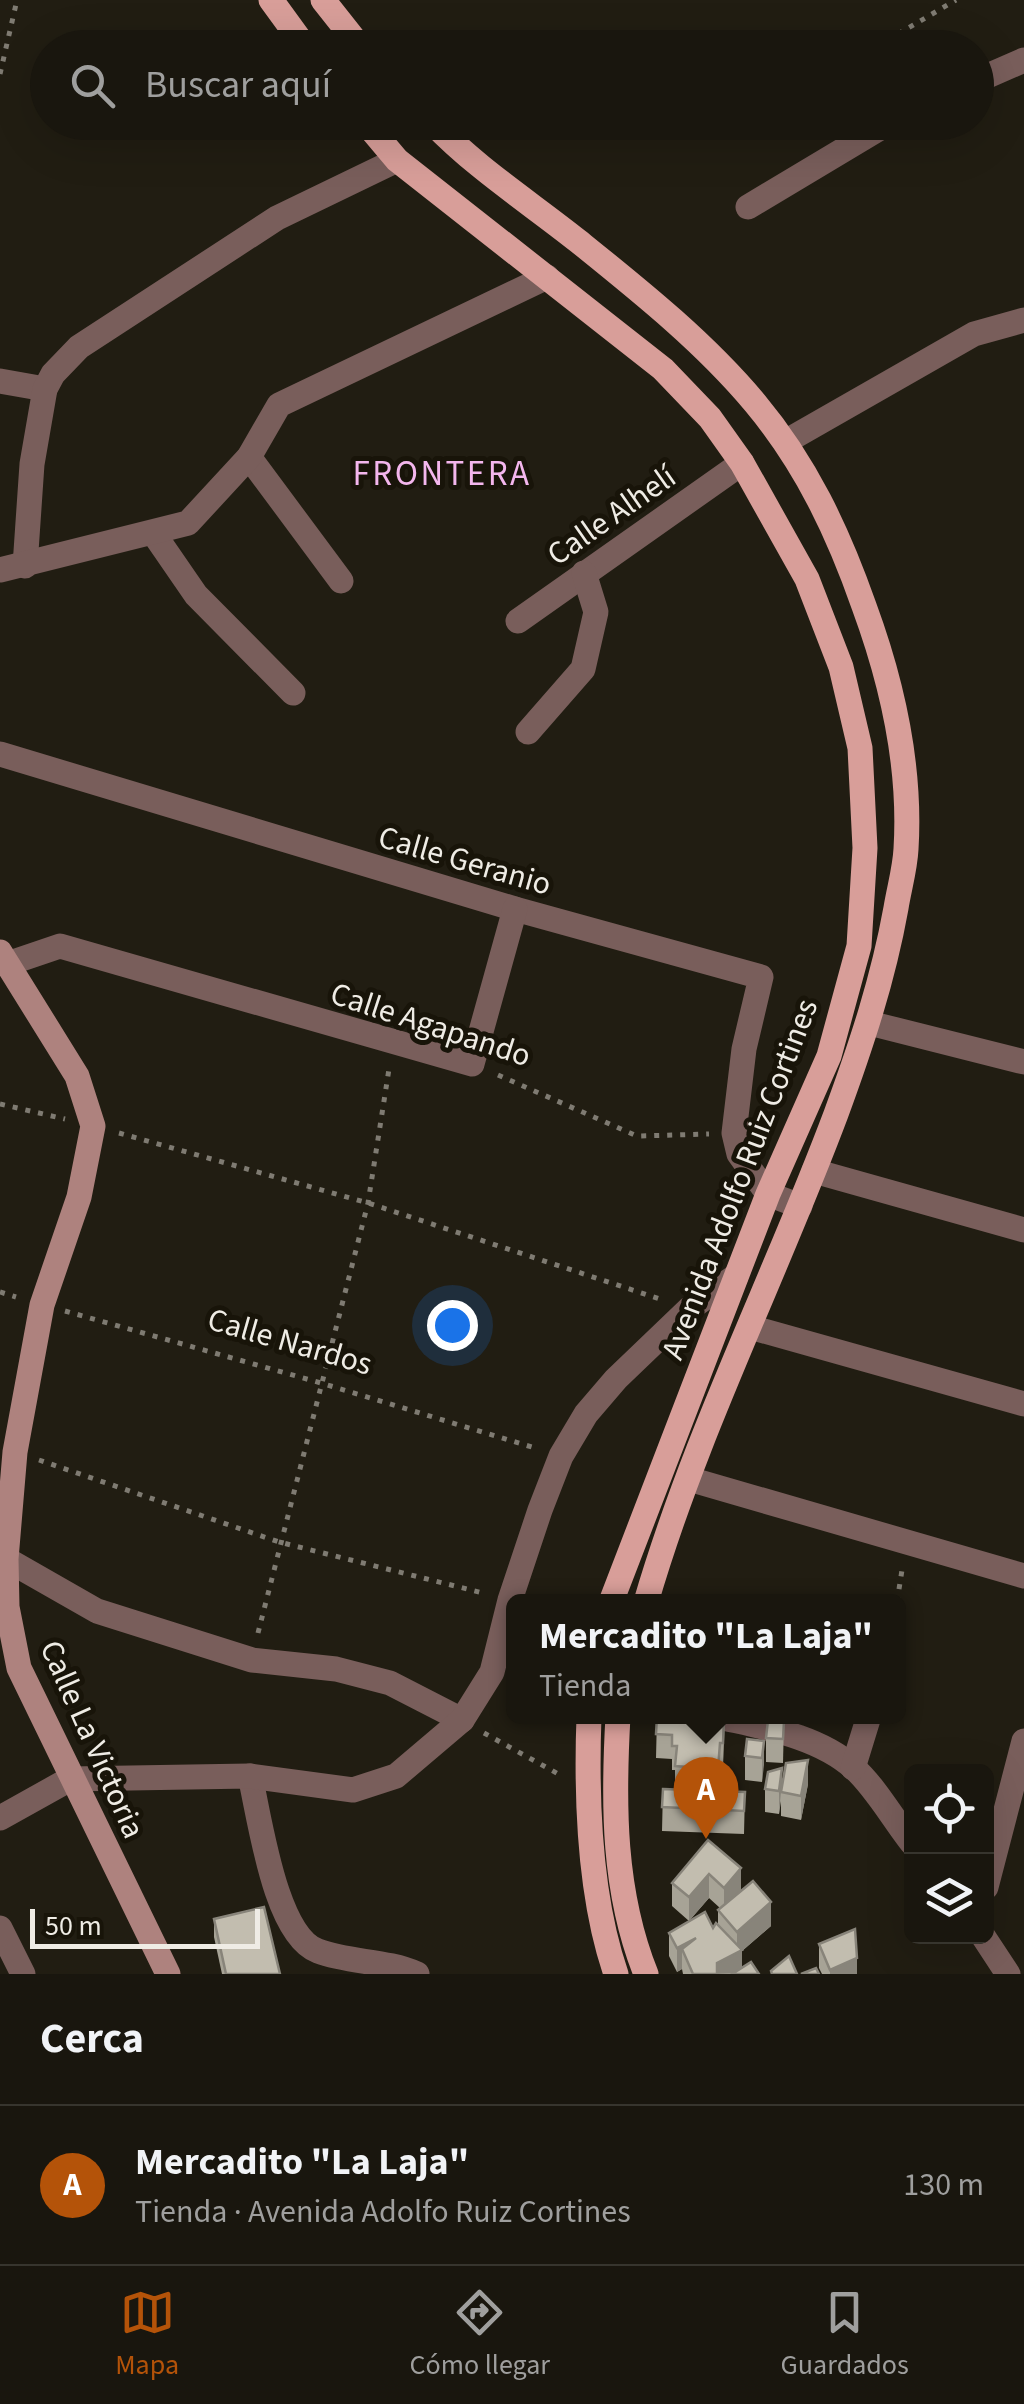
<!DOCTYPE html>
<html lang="es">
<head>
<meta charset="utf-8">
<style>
  body { margin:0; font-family:"Source Sans 3",sans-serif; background:#26231c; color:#f1f3f6 }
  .controls { position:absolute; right:30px; bottom:30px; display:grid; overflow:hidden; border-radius:15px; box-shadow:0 10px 40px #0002 }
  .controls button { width:90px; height:90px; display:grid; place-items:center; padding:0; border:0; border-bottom:2px solid #37352e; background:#19160e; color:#f1f3f6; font:50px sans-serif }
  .scale { position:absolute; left:30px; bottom:25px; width:230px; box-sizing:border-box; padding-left:10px; border:5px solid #efece5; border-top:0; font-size:28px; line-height:35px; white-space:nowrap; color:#efece5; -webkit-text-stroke:8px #181409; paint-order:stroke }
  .you { position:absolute; left:452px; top:1325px; width:35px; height:35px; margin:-25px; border:8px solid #fff; border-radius:50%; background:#1a73e8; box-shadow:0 0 0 15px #1a73e833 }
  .badge { display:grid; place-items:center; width:65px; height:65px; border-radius:50%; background:#b45309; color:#fff; font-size:32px; font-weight:700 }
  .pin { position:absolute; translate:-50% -82px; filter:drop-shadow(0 2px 5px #0008) }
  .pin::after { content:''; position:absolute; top:52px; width:35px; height:30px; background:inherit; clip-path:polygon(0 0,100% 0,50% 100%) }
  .popup { position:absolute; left:506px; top:1594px; width:400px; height:130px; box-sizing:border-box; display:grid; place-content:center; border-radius:15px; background:#19160e; filter:drop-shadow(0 2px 8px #0005); font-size:32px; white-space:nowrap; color:#9f9f9e }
  .popup b { font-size:38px; color:#f1f3f6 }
  .popup::after { content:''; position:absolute; left:50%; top:100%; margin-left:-20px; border:20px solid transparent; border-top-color:#19160e }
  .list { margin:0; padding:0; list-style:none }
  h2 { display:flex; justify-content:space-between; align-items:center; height:130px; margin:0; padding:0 40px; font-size:42px }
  h2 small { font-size:32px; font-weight:400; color:#9f9f9e }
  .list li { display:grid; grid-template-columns:65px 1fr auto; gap:30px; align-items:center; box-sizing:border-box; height:160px; padding:0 40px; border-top:2px solid #37352e }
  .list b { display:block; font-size:38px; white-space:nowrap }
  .list p { margin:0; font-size:32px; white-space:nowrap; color:#9f9f9e }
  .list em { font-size:32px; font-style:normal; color:#9f9f9e }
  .icon { flex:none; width:55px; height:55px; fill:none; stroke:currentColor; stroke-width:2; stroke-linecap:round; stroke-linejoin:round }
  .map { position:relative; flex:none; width:1024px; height:1974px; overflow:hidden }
  .search { position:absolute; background:#19160e; box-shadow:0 10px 40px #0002; left:30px; right:30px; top:30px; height:110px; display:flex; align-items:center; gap:25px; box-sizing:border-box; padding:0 35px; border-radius:55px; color:#9f9f9e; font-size:38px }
  .sheet { height:290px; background:#19160e }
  nav { display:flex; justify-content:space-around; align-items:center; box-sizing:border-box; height:140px; border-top:2px solid #37352e; background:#19160e; font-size:28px; color:#9f9f9e }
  nav a { display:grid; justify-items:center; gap:5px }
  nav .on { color:#b45309 }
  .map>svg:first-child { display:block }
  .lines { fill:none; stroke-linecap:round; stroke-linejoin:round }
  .path { stroke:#7f7b72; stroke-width:5; stroke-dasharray:5 8; stroke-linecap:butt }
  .street { stroke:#795e5b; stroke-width:25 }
  .secondary { stroke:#ae827e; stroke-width:25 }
  .primary { stroke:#d89e99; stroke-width:25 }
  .wall { fill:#a7a396 }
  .shaded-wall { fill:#88847a }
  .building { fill:#c2bdaf; stroke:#88847a; stroke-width:2.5 }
  .labels { text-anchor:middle; stroke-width:10; stroke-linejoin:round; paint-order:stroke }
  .street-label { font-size:32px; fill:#efece5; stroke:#181409 }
  .neighbourhood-label { font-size:35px; letter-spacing:2.5px; fill:#f3b6ed; stroke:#181409 }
</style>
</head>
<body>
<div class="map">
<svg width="1024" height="1974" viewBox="0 0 1024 1974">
  <rect width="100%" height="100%" fill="#211d12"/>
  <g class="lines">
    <!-- path -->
    <g class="path">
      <path d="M898,34L956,0"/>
      <path d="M0,74L17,0"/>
      <path d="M498,1075L637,1136L709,1134"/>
      <path d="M0,1104L65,1119"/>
      <path d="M119,1133L368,1203L663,1300"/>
      <path d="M0,1292L16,1297"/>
      <path d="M65,1311L321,1383L535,1448"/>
      <path d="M39,1460L279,1542L483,1593"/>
      <path d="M897,1602L902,1570"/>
      <path d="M258,1633L368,1203L389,1069"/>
      <path d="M484,1733L562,1776"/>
    </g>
    <!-- street -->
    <g class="street">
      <path d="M877,46V48"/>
      <path d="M976,81L1024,60"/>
      <path d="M748,207L890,122"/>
      <path d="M0,381L45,389"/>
      <path d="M785,442L974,334L1024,320"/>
      <path d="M249,457L341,581"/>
      <path d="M154,534L196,595L293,693"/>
      <path d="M25,566L32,464L45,389L53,374L79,347L277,218L397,160"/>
      <path d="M0,570L188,523L249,457L279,405L547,277"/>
      <path d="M518,621L742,463"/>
      <path d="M528,732L583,669L596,612L584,573"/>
      <path d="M0,754L515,909L761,977L744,1049L734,1133L739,1154L768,1194L800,1206"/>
      <path d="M7,964L60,946L472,1064L515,909"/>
      <path d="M869,1023L1024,1062"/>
      <path d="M814,1171L1024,1230"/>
      <path d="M750,1327L1024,1404"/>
      <path d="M689,1479L1024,1576"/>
      <path d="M6,1559L97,1611L252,1660L336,1669L390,1683L462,1720"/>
      <path d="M715,1716C761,1727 817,1735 854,1768C876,1788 893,1819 912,1843"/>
      <path d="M853,1768L869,1716"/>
      <path d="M250,1776C260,1819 275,1935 318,1951C350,1963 386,1960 417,1974"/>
      <path d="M0,1818L70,1779L250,1776L353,1790L396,1776L462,1720L492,1672L510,1600L540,1510L561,1456L586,1414L616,1379L689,1309L736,1276"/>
      <path d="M986,1887L1024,1741"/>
      <path d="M0,1928L23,1974"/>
      <path d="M983,1936L1008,1974"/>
    </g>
    <!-- secondary -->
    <path class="secondary" d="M0,952L77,1076L93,1126L79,1197L42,1305L15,1452L6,1559L7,1607L19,1668L168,1974"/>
    <!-- primary -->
    <g class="primary">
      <path d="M271,0L306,48"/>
      <path d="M323,0L361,48"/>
      <path d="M365,122L397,160L663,369L710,418L742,463L807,579L841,667L860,748L865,848L859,946L829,1056L768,1194L611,1602"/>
      <path d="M432,122C476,168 529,202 578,241C640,291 704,342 755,403C806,464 838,532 864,606C892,682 911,768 906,849C905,869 899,889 896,908C883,980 861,1046 836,1114C775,1277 695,1434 646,1602"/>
      <path d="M589,1716C586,1798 589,1896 616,1974"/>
      <path d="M618,1716C613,1804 613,1892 646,1974"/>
    </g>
  </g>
  <!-- wall -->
  <g class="wall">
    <path d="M657,1716H725L723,1767L720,1766L718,1791L745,1792L744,1834L662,1831L663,1789H675V1770H672V1759L656,1758Z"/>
    <path d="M784,1721L783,1763L766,1762V1738Z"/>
    <path d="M764,1741L762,1782L745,1780V1756Z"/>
    <path d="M808,1784L801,1820L781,1816V1801L779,1814L765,1812V1789L782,1785Z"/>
    <path d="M708,1840L741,1891L771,1926L742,1951V1967L759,1974H683L682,1969L677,1972L669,1956V1933L713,1928L718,1926V1910L720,1908L709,1898L689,1921L672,1906V1883Z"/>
    <path d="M214,1919L280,1974H222L214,1937Z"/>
    <path d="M819,1944L857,1974H822L819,1968Z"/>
  </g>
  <!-- shaded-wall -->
  <g class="shaded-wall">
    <path d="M764,1741V1765L762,1782V1758Z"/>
    <path d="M720,1743V1766L718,1793V1769Z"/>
    <path d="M808,1760V1784L801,1820V1796Z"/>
    <path d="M782,1768V1792H781L779,1814V1791Z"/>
    <path d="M741,1868V1892L724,1912V1888Z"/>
    <path d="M709,1874V1898L689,1921V1897Z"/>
    <path d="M771,1902V1926L742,1951V1973L717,1974V1963L737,1952V1932Z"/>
    <path d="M696,1938L682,1949V1969L677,1972V1948Z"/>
    <path d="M857,1958V1974H830V1970Z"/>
  </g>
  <!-- building -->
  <g class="building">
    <path d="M657,1716H724L723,1743H720L718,1769L675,1766L677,1746H672V1735L656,1734Z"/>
    <path d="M768,1720L784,1721L783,1739L766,1738Z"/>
    <path d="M747,1739L764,1741L762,1758L745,1756Z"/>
    <path d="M808,1760L801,1796L781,1792L786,1763Z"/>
    <path d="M782,1768L779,1791L765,1789L768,1772Z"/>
    <path d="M663,1789L745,1792L744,1811L662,1807Z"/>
    <path d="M708,1840L741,1868L724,1888L709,1874L689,1897L672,1883Z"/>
    <path d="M753,1881L771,1902L737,1932L718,1910Z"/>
    <path d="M264,1907L280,1974H226L214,1919Z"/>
    <path d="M705,1912L713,1928L716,1923L742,1950L717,1963V1974H693L682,1949L696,1938L677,1948L669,1933Z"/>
    <path d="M855,1929L857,1958L830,1970L819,1944Z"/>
    <path d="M789,1956L797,1974H772L771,1971Z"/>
    <path d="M751,1962L759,1974H732Z"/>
    <path d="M816,1968L819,1974H801Z"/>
  </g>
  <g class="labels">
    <!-- street labels -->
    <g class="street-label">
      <text transform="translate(611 515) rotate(-35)" y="11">Calle Alhelí</text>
      <text transform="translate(465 860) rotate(16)" y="11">Calle Geranio</text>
      <text transform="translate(431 1024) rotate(18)" y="11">Calle Agapando</text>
      <text transform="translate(739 1179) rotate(-69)" y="11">Avenida Adolfo Ruiz Cortines</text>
      <text transform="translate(290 1341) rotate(16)" y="11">Calle Nardos</text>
      <text transform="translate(93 1739) rotate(66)" y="11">Calle La Victoria</text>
    </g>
    <!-- neighbourhood labels -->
    <g class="neighbourhood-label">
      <text x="442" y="485">FRONTERA</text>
    </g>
  </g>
</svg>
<div class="controls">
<button><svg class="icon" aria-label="locate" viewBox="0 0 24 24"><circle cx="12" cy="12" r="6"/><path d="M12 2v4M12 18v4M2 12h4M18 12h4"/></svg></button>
<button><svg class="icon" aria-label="layers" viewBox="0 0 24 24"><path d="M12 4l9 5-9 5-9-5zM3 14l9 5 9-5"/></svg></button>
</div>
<div class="scale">50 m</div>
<div class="you"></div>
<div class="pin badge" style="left:706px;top:1839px">A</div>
<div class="popup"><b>Mercadito &quot;La Laja&quot;</b>Tienda</div>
<div class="search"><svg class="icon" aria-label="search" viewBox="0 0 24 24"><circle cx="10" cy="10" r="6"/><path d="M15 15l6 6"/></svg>Buscar aquí</div>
</div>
<section class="sheet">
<h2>Cerca<small></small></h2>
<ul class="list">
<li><span class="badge">A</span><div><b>Mercadito &quot;La Laja&quot;</b><p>Tienda · Avenida Adolfo Ruiz Cortines</p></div><em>130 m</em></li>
</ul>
</section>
<nav>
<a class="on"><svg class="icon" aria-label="map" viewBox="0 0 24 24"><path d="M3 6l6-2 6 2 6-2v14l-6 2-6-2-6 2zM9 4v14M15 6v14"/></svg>Mapa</a>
<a><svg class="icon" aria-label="directions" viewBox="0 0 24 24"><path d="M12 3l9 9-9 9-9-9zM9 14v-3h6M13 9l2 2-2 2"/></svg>Cómo llegar</a>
<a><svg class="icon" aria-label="saved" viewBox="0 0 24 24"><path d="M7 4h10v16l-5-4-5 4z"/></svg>Guardados</a>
</nav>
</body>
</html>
